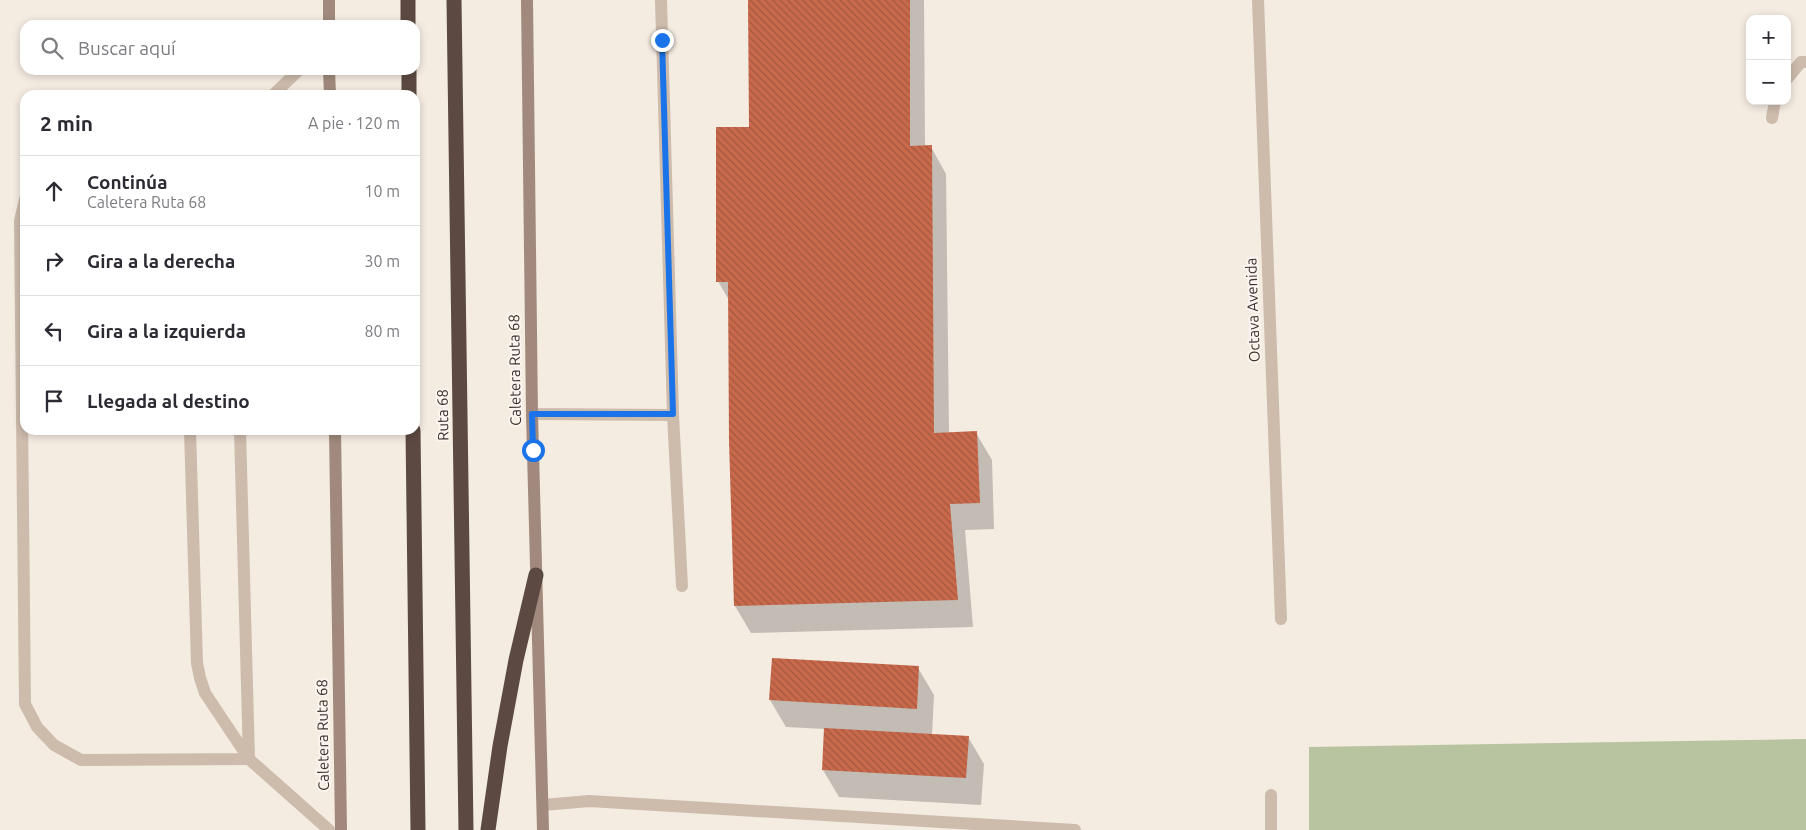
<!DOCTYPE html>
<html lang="es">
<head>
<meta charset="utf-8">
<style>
  body { margin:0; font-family:Ubuntu,sans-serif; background:#f2f2f3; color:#2b2b33 }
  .controls { position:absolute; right:15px; top:15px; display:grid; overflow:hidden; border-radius:10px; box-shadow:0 2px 8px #0003 }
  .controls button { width:45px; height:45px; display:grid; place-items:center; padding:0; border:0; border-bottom:1px solid #e1e1e2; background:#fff; color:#2b2b33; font:25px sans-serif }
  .stop { position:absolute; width:15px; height:15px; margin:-11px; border:4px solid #1a73e8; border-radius:50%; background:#fff }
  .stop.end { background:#1a73e8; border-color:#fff; box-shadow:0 1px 5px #0008 }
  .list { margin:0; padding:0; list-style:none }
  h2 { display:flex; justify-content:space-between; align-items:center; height:65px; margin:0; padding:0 20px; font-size:21px }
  h2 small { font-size:16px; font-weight:400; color:#7c7c81 }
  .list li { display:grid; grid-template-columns:32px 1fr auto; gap:15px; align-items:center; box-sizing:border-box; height:70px; padding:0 20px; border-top:1px solid #e1e1e2 }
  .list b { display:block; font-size:19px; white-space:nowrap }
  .list p { margin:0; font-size:16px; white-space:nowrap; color:#7c7c81 }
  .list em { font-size:16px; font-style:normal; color:#7c7c81 }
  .icon { flex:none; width:28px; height:28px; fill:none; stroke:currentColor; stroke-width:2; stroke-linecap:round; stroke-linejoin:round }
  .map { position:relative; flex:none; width:1806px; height:830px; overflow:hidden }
  .search { position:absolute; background:#fff; box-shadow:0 2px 8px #0003; left:20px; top:20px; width:400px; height:55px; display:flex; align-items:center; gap:12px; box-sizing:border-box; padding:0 18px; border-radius:15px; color:#7c7c81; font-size:19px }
  .panel { position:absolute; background:#fff; box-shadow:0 2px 8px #0003; left:20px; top:90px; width:400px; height:345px; border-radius:15px }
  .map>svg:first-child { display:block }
  .green { fill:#b8c4a0 }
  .shadow { fill:#0003 }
  .building { fill:url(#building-back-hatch) }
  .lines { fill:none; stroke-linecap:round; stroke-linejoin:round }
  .lane { stroke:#cdbbac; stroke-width:12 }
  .street { stroke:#cdbbac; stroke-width:12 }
  .secondary { stroke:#a18a7d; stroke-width:12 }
  .highway { stroke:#5c4a42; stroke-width:15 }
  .route { stroke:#1a73e8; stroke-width:6 }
  .labels { text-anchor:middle; stroke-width:4; stroke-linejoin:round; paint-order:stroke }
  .street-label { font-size:15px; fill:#3b302b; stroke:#fbf5ee }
</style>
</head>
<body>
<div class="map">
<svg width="1806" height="830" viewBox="0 0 1806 830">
  <defs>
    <pattern id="building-back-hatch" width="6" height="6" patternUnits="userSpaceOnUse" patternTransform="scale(1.25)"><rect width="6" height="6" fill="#c8694b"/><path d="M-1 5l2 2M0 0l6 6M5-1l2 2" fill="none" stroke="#a4573f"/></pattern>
  </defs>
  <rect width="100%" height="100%" fill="#f4ebe1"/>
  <!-- green -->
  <path class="green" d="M1806,739V830H1309V747Z"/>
  <!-- shadow -->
  <g class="shadow">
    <path d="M750,0H924L925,147H931L946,174L949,433H976L992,460L994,529L965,530L973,627L751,633L735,606L730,302L718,281L750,128Z"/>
    <path d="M918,668L934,695L932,735L968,737L984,764L981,805L839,797L823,770L825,729L786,727L770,700Z"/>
  </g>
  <!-- building -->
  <g class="building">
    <path d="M748,0H910V146L932,145L934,433L977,431L980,503L950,504L958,600L734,606L729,440L728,282H716V127H749Z"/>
    <path d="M772,658L919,666L917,709L769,700Z"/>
    <path d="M824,728L969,736L966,778L822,770Z"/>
  </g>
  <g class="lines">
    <!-- lane -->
    <g class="lane">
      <path d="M661,0L673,415"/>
      <path d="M1258,0L1281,619"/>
      <path d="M1787,79L1801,62H1806"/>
      <path d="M273,95L299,70"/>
      <path d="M1772,118L1775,101"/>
      <path d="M25,199L20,221L25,704L37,727L54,745L81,760L249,759L240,430"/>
      <path d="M532,414L673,415L682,586"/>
      <path d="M190,430L197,663L200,678L205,693L249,759L329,830"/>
      <path d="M543,805L589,801L1075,830"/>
    </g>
    <!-- street -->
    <path class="street" d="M1271,830V795"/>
    <!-- secondary -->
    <g class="secondary">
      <path d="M329,0V25"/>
      <path d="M527,0L532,414L543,830"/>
      <path d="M329,70L330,95"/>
      <path d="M335,430L341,830"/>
    </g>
    <!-- highway -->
    <g class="highway">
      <path d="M408,0V25"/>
      <path d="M454,0L466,830"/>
      <path d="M409,70V95"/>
      <path d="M413,430L418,830"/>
      <path d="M488,830L500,746L516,660L536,575"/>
    </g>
  </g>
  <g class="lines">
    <!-- route -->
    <path class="route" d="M533,450L532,414H673L662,40"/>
  </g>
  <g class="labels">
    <!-- street labels -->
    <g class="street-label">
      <text transform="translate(1253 310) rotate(-92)" y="5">Octava Avenida</text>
      <text transform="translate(515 370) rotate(-91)" y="5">Caletera Ruta 68</text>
      <text transform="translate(443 415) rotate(-91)" y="5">Ruta 68</text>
      <text transform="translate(323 735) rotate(-91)" y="5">Caletera Ruta 68</text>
    </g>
  </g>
</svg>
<div class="controls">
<button>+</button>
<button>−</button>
</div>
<div class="stop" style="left:533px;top:450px"></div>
<div class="stop end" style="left:662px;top:40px"></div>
<div class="search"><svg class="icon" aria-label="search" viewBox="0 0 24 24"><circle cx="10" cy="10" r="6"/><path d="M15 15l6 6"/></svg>Buscar aquí</div>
<section class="panel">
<h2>2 min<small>A pie · 120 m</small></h2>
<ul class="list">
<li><svg class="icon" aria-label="ahead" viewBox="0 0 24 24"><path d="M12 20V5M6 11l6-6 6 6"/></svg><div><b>Continúa</b><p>Caletera Ruta 68</p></div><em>10 m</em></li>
<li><svg class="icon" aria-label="right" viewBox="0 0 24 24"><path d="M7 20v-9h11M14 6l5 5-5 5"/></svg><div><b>Gira a la derecha</b></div><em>30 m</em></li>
<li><svg class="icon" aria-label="left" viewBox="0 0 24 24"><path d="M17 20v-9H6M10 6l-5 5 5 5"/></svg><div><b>Gira a la izquierda</b></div><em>80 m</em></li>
<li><svg class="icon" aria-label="arrive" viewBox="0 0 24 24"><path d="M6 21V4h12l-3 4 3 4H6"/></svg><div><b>Llegada al destino</b></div></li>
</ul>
</section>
</div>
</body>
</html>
